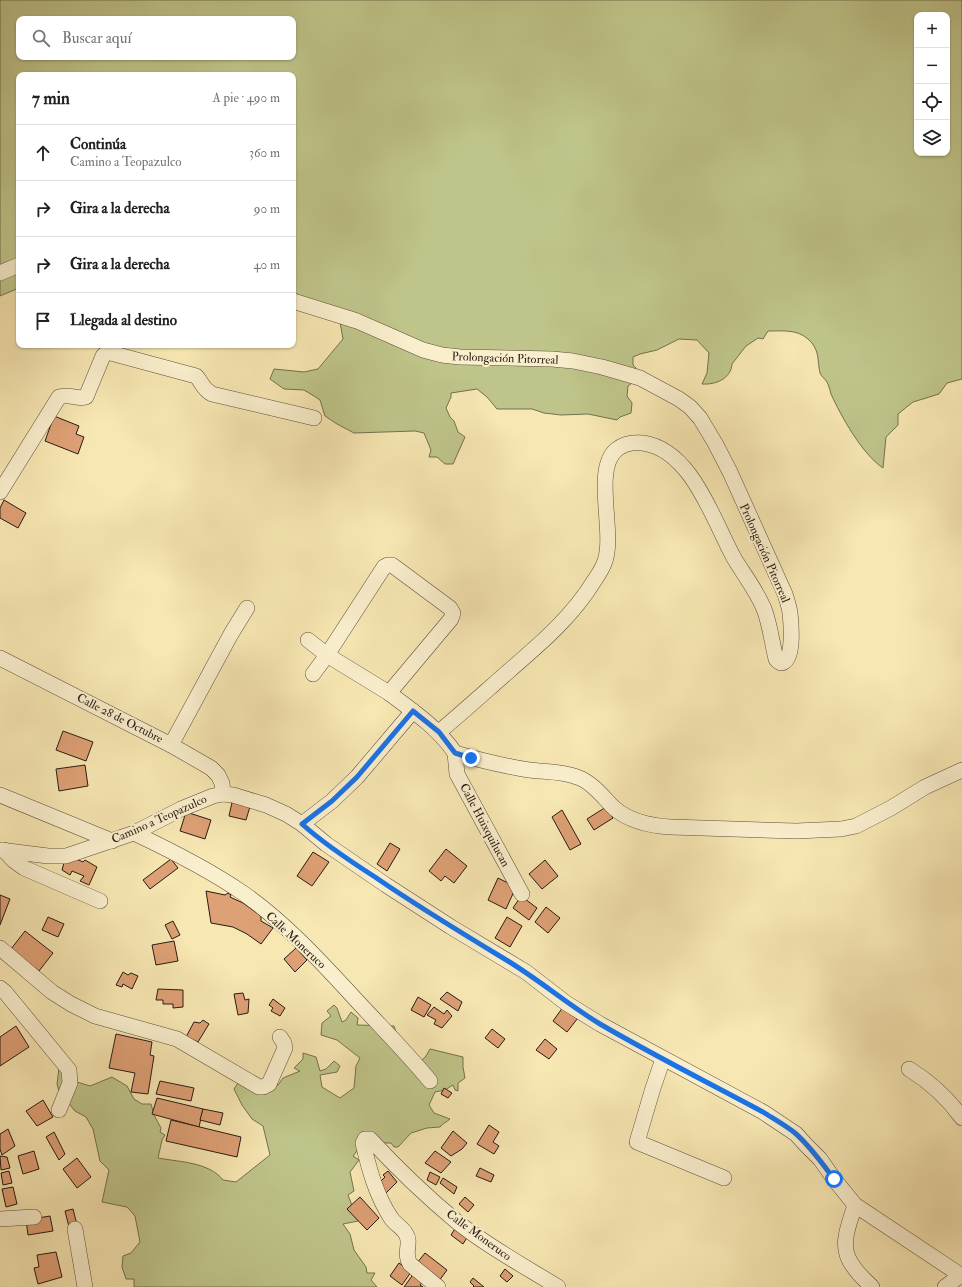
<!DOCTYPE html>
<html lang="es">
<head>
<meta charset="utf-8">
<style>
  body { margin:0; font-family:"IM FELL Double Pica",serif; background:#f6f6f6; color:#202124 }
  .controls { position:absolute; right:12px; top:12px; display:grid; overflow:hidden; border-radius:8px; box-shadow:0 1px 3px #0004 }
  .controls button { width:36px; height:36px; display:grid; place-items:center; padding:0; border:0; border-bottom:1px solid #e0e0e0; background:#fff; color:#202124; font:20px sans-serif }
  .stop { position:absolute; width:12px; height:12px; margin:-9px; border:3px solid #1a73e8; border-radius:50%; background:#fff }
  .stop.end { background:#1a73e8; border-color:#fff; box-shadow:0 1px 4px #0008 }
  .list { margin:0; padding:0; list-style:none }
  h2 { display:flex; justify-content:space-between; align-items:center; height:52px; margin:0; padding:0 16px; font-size:17px }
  h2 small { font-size:13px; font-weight:400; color:#757577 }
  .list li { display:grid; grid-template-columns:26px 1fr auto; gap:12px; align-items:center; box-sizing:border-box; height:56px; padding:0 16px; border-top:1px solid #e0e0e0 }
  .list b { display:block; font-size:15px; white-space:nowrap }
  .list p { margin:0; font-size:13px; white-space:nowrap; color:#757577 }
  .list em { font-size:13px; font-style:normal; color:#757577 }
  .icon { flex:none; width:22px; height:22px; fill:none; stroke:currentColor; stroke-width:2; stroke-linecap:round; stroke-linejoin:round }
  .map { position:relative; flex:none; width:962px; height:1287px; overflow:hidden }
  .search { position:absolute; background:#fff; box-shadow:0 1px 3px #0004; left:16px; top:16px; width:280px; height:44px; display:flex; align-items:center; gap:10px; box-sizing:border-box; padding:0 14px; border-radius:8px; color:#757577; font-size:15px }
  .panel { position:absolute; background:#fff; box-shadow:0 1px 3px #0004; left:16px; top:72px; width:280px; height:276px; border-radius:8px }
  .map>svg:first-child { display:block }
  .green { fill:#bfc58a; stroke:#74704f; fill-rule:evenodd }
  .building { fill:#dea075; stroke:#291a14 }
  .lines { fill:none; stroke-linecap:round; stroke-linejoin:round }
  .minor-casing { stroke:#5c4d3c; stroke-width:16 }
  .minor { stroke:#faefcd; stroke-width:15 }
  .route { stroke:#1a73e8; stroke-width:5 }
  .labels { text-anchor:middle; stroke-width:4; stroke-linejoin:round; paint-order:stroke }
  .street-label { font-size:12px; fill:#291a14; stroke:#faefcd }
</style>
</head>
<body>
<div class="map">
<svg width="962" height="1287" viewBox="0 0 962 1287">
  <rect width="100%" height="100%" fill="#f7e7b2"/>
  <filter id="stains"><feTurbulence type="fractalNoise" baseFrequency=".005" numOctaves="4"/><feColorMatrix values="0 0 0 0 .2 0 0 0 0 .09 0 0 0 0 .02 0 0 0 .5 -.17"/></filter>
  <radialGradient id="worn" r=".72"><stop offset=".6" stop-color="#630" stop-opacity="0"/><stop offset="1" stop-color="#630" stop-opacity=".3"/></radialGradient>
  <!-- green -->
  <g class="green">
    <path d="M0,0H962V379L947,383L939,394L913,402L898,414V425L886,437L883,468C862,454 841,416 831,394C830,390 829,386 827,382C825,379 821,376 820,373C817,359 820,350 808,339C797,329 782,331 768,331L763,339L758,338L746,346L732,364C731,379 715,385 702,384L707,373L709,353L697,340L679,339L657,350L640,354L633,357V365L638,370L636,380L628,386L627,396L632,403L631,413L620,417L617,420L588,414L561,415L544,413L532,409H497L487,397L477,389L451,393V397L446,408L450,417L454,421L458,432L465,437L453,464H445L437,457H429L431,450L424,433L415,431L354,433L337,424L325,416L320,400L314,396L304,390L284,389L270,379L274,369L304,372L318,369L343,339L340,322L293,307V75H19V288L0,296ZM917,15H947V153H917ZM19,19H293V57H19Z"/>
    <path d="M334,1005L337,1008L342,1022L346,1020L351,1012L358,1018L357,1025L394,1026L396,1032L421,1061L426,1056L430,1049L463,1057V1067L465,1078L458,1083V1091L455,1090L453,1085L445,1090L435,1092L429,1105L434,1113L450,1119C447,1122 443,1123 440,1127L427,1128L411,1133L398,1147H394L391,1143H379L365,1141L353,1156L359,1160L350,1172L354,1191L348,1195L358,1221L343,1224L350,1234L354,1250L366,1267L367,1273H375L371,1280L377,1287H134V1279H126L122,1267L123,1256L131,1253L140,1242L135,1216L127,1207L102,1202L109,1170L100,1161L93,1129L86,1117L75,1111L59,1091L57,1084L59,1068L77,1082L90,1086L112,1077L127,1086L134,1099L142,1104H151L154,1115L161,1128L160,1132L165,1135L162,1140L158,1158C179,1162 209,1162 223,1180L236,1182L270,1155L263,1126L252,1119L242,1105L234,1089L240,1080L278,1085L283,1078L300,1071L294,1068L303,1059V1053L316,1057L320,1071L326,1069L334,1061L340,1066L337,1072L320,1075L322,1087L340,1098L354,1088L356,1066L360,1058L337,1040L321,1035L322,1023L331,1016L327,1011Z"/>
  </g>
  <!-- building -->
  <g class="building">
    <path d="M54,416L79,426L76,434L84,437L78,454L45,441Z"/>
    <path d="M4,500L26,513L18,528L0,518V508Z"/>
    <path d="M63,731L93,742L86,761L56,750Z"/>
    <path d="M85,765L88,786L59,791L56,769Z"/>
    <path d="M233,798L251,803L246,820L229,816Z"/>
    <path d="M606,807L613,818L594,830L587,819Z"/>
    <path d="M562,810L581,844L570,850L552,817Z"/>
    <path d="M186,812L211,820L205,839L180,831Z"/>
    <path d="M390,843L400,849L387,871L377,864Z"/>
    <path d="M446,849L467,866L454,883L445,876L441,881L429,871Z"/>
    <path d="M313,852L329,862L312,886L297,876Z"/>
    <path d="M74,858L83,862L85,860L97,867L89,885L80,881L84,876L72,871L70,875L62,870L65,859Z"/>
    <path d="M171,859L178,868L150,889L143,880Z"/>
    <path d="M545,860L558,876L542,889L529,874Z"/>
    <path d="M498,878L516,887L506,909L488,900Z"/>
    <path d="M206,891L225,895L228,893L231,895L230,897L243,903L261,916V921L273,928L261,944L247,934L233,927L211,923Z"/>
    <path d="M0,895L10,899L0,925Z"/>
    <path d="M521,896L537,908L529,920L513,908Z"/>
    <path d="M546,907L560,918L548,933L535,922Z"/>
    <path d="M48,917L64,924L58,937L42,930Z"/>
    <path d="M507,917L522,926L510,947L495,938Z"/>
    <path d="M173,921L180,935L172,939L165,925Z"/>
    <path d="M25,931L53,953L39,971L11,949Z"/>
    <path d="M174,941L178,961L156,965L152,945Z"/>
    <path d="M296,948L307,960L295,972L284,959Z"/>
    <path d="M123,972L128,975L131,973L138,976L132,989L123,984L122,987L116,985Z"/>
    <path d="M158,989L183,990V1007L173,1008V1004H163V1000H156Z"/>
    <path d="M447,992L462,1002L458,1011L440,999Z"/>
    <path d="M243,993L245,1000L249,999L248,1013L238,1015L234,994Z"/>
    <path d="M418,997L431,1005L424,1017L411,1010Z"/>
    <path d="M273,999L285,1008L280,1016L271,1011L273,1008L269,1005Z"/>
    <path d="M566,1003L581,1014L567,1032L553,1021Z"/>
    <path d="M434,1007L444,1014L447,1010L452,1016L442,1028L434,1024L436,1020L427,1015Z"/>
    <path d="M203,1020L209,1024L198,1042L186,1037L194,1022L200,1023Z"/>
    <path d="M16,1026L29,1047L0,1066V1037Z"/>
    <path d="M492,1029L505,1039L498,1048L485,1038Z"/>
    <path d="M116,1034L152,1042L150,1055L154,1056L148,1094L131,1092L135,1073L109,1068Z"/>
    <path d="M545,1039L557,1049L549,1059L536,1050Z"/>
    <path d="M160,1081L194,1088L191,1101L156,1094Z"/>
    <path d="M444,1088L452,1093L448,1098L441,1094Z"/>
    <path d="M157,1098L203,1109L199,1127L152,1114Z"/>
    <path d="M43,1100L53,1117L37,1126L26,1111Z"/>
    <path d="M203,1109L223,1113L220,1125L200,1120Z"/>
    <path d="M171,1120L241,1137L237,1157L166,1141Z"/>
    <path d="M489,1125L499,1132L493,1142L499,1146L494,1154L477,1144Z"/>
    <path d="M8,1129L15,1146L2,1155L0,1149V1134Z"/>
    <path d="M453,1131L467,1143L462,1149L451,1156L441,1148Z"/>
    <path d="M54,1132L65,1154L59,1160L46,1137Z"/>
    <path d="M34,1151L39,1169L23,1174L18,1156Z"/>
    <path d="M435,1151L451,1162L441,1173L425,1163Z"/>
    <path d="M0,1156L7,1157L10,1168L1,1170Z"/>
    <path d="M77,1158L91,1177L77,1188L63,1169Z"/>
    <path d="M480,1168L494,1175L491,1182L476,1176Z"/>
    <path d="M9,1171L12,1183L3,1185L1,1173Z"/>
    <path d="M388,1171L397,1182L386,1193L378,1184L385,1177L383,1175Z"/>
    <path d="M430,1172L440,1177L436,1185L427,1180Z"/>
    <path d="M443,1178L457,1187L454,1194L440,1183Z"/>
    <path d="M13,1187L17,1204L6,1207L2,1189Z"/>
    <path d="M360,1197L379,1218L367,1230L347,1209Z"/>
    <path d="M465,1197L474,1205L468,1212L459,1204Z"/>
    <path d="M73,1209L77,1225L69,1227L65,1211Z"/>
    <path d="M50,1216L53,1231L28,1235L26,1220Z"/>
    <path d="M456,1227L468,1236L463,1244L451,1235Z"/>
    <path d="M56,1252L62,1277L38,1284L34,1268L39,1267L37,1255Z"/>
    <path d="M425,1253L447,1270L439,1281L417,1263Z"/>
    <path d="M399,1263L411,1272L402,1285L390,1276Z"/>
    <path d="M505,1269L513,1276L507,1282L500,1276Z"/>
    <path d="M414,1273L424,1280L420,1285L423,1287H404Z"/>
    <path d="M473,1278L484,1287H473L474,1286L470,1282Z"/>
  </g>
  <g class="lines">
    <defs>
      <g id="minor">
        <path d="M0,273L19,265"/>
        <path d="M293,301L357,321L423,350L442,355L460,357L552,359L573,361L602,367L640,378L679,399L690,407L700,418L715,443L730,472L785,594C787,600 789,606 790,613C791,622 794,657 784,662C781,664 778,662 776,659C772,643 770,624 764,609C757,591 744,575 734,558C713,520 692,450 643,443C633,442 624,443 616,450C593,470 615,532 605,561C603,568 598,575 594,581C572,617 541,643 510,670C486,691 463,712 439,732"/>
        <path d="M0,492L59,397C69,393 77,400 86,397L103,356L107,352L196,376C203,383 202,389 212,394L314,418"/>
        <path d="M308,640L327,655L389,693"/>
        <path d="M0,658L171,745L211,768L218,775L222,783L223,794"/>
        <path d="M313,674L327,655L384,567L388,565H392L450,608L453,613L451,619L389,693C413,711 438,728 455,753C479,760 504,766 529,770C545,772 562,771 577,777C592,782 603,797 614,808C629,821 652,826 671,827L796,831L841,829L856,826L891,808L925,787L962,770"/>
        <path d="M171,745L231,634L247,608"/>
        <path d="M455,753L457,774L522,894"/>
        <path d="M0,795L112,841"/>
        <path d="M302,824L332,801L357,777L413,711"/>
        <path d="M134,833C172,851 208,869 243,893C287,924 323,964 359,1003C383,1029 408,1054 430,1081"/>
        <path d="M0,850L48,856H66L134,833L181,809L213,796L223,794L233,795L266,805L286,814L302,824L326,844L386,885L451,927L526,972L566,1003L600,1024L763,1112L796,1134L806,1145L820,1159L834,1179L855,1205L962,1276"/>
        <path d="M4,850L13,860L24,868L100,901"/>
        <path d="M0,948L52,992L71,1004L95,1016L177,1039L259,1087H263L269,1084L285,1048L284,1043L280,1037"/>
        <path d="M0,988L5,992L69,1070L70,1083L59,1110"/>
        <path d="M663,1059L653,1088L637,1142L724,1178"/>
        <path d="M909,1069C930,1082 947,1097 962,1118"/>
        <path d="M855,1205C849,1225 838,1247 853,1266C858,1274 865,1280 872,1287"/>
        <path d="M0,1219L34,1217"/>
        <path d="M75,1229L85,1287"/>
        <path d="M438,1287L410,1264C403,1253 412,1243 406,1234C403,1228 395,1224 391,1218C376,1195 369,1169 363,1143L365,1139H370C396,1167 426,1196 456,1221C487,1246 524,1266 558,1287"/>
        <path d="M945,1287L961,1275"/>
      </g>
    </defs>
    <!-- minor casing -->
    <use href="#minor" class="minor-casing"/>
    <!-- minor -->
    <use href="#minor" class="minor"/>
  </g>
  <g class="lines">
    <!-- route -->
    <path class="route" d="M471,758L455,753L439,732L413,711L357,777L332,801L302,824C324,844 350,861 375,877C417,906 460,932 503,958C537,978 567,1004 600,1024C653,1055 709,1083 763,1112C774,1119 785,1125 795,1133C810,1146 822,1163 834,1179"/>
  </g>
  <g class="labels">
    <!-- street labels -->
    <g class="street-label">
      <text transform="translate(505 358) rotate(2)" y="4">Prolongación Pitorreal</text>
      <text transform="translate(765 553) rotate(66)" y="4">Prolongación Pitorreal</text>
      <text transform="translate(120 718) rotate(27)" y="4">Calle 28 de Octubre</text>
      <text transform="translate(159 819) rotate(-24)" y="4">Camino a Teopazulco</text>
      <text transform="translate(485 825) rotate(62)" y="4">Calle Huixquilucan</text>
      <text transform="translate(296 940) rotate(43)" y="4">Calle Moneruco</text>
      <text transform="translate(479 1235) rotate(36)" y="4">Calle Moneruco</text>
    </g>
  </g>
  <rect width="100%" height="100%" filter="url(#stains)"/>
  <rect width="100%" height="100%" fill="url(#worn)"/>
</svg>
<div class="controls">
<button>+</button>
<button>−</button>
<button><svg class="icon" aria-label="locate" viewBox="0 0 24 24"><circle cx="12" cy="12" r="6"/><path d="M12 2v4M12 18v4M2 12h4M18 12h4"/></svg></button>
<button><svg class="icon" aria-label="layers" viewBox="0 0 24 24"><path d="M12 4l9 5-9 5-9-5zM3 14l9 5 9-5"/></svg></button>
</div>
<div class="stop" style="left:834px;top:1179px"></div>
<div class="stop end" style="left:471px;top:758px"></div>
<div class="search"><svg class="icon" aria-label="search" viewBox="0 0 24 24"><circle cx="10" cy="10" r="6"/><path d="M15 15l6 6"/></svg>Buscar aquí</div>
<section class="panel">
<h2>7 min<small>A pie · 490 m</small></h2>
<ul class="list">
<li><svg class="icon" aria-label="ahead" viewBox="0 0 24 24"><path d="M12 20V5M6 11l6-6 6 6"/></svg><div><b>Continúa</b><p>Camino a Teopazulco</p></div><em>360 m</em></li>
<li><svg class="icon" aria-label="right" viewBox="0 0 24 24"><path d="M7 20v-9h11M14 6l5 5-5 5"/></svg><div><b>Gira a la derecha</b></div><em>90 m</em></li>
<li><svg class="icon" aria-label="right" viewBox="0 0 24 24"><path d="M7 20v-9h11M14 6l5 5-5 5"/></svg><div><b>Gira a la derecha</b></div><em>40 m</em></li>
<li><svg class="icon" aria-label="arrive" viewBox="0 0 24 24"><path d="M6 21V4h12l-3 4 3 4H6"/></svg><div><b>Llegada al destino</b></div></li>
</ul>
</section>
</div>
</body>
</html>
